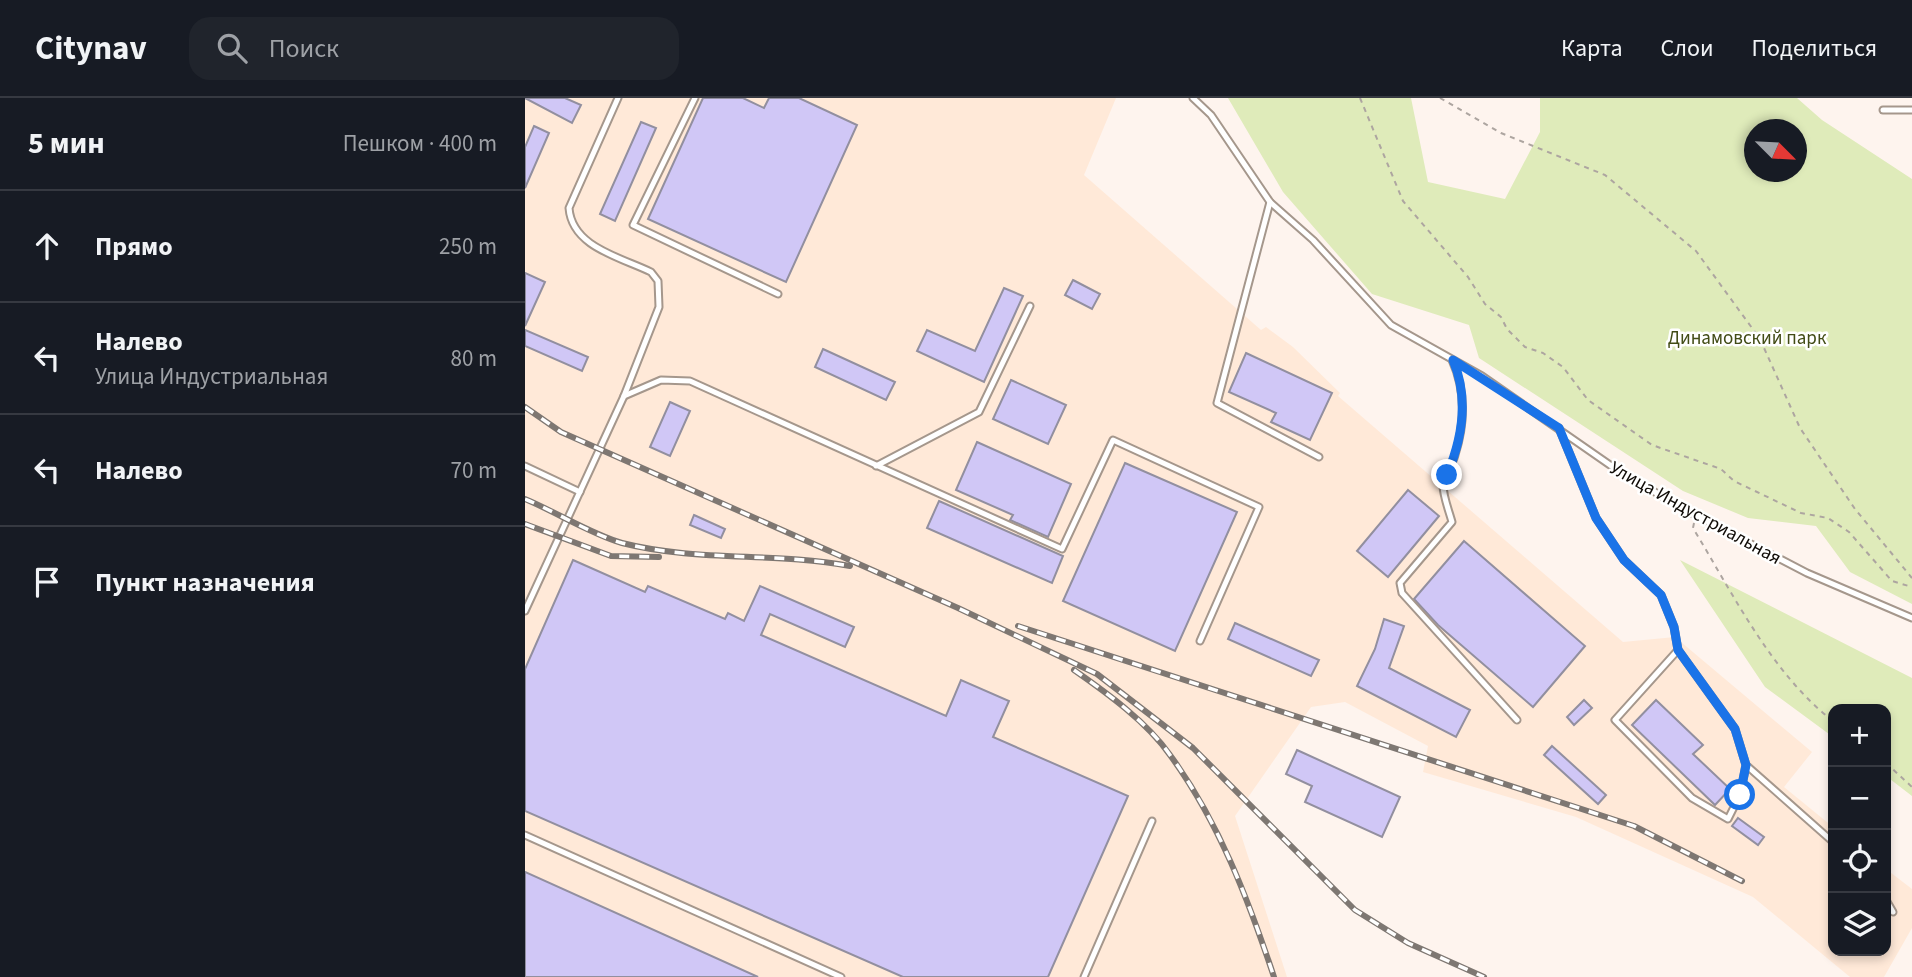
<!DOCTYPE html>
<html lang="ru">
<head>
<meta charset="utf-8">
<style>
  body { margin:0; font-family:"Source Sans 3",sans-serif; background:#20242c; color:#f1f3f6 }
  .controls { position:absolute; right:21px; bottom:21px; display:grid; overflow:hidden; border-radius:14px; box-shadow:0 4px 10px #0003 }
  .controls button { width:63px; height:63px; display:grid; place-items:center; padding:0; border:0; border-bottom:2px solid #363941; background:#171b24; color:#f1f3f6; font:35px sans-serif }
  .compass { position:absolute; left:1219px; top:21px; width:63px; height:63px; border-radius:50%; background:#171b24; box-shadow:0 4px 10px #0003; rotate:114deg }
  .stop { position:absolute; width:21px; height:21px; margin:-16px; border:5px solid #1a73e8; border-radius:50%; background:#fff }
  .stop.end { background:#1a73e8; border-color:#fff; box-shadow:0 2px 7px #0008 }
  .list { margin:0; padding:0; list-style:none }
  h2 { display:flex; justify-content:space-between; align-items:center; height:91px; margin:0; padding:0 28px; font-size:30px }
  h2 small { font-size:23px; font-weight:400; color:#9ea1a6 }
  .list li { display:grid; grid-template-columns:46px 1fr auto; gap:21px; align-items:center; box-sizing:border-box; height:112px; padding:0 28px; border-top:2px solid #363941 }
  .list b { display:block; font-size:26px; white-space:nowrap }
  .list p { margin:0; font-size:23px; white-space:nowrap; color:#9ea1a6 }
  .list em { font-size:23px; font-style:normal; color:#9ea1a6 }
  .icon { flex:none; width:38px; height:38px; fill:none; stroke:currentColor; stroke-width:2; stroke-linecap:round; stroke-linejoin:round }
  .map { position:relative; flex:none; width:1387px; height:879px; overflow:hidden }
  header { display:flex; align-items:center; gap:42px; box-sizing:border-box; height:98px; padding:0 35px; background:#171b24; border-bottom:2px solid #363941 }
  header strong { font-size:33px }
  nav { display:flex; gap:38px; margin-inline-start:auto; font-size:24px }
  .search { width:490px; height:63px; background:#20242c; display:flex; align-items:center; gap:18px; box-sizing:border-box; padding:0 24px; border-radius:21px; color:#9ea1a6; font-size:26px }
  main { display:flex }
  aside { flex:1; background:#171b24 }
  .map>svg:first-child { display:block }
  .built { fill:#ffe9d8 }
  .green { fill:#dfebba; fill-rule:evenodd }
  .building { fill:#d0c7f6; stroke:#928f9f; stroke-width:2 }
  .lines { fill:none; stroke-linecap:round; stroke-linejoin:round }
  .service-casing { stroke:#a5978c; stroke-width:9 }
  .path { stroke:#ada5a0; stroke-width:2; stroke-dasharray:5 5; stroke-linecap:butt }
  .service { stroke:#fff; stroke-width:5 }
  .rail-casing { stroke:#7e7772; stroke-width:6 }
  .rail { stroke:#fff; stroke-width:3.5; stroke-dasharray:10; stroke-linecap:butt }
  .route { stroke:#1a73e8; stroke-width:9 }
  .labels { text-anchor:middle; stroke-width:5; stroke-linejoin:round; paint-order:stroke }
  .park-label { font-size:19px; fill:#424c16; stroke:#fff }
  .street-label { font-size:19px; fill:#0f0b07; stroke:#fff }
</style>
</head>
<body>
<header>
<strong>Citynav</strong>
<div class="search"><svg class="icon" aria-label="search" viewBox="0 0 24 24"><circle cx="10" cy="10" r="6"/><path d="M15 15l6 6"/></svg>Поиск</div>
<nav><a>Карта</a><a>Слои</a><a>Поделиться</a></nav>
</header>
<main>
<aside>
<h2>5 мин<small>Пешком · 400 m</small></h2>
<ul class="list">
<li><svg class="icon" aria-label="ahead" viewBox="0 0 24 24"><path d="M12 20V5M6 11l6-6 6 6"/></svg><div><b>Прямо</b></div><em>250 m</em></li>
<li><svg class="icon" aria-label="left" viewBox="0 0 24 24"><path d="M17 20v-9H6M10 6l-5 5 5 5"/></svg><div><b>Налево</b><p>Улица Индустриальная</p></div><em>80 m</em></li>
<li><svg class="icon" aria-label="left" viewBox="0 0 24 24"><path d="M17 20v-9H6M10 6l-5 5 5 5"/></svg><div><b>Налево</b></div><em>70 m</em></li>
<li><svg class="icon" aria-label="arrive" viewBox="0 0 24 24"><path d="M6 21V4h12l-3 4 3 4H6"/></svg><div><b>Пункт назначения</b></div></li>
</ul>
</aside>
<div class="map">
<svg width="1387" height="879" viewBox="0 0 1387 879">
  <rect width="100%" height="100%" fill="#fef4ee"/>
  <!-- built -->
  <path class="built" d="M0,0H591L559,77L736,232L741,229L768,249L815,295L813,298L1098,544L1150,539L1287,654L1259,689L1308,729V853H1361V771L1387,791V830L1359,879H1325L1228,799L1051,719L898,674L903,648L820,604L786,609L710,718L762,879H0Z"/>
  <!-- green -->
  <g class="green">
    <path d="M703,0H886L903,84L980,101L1015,34V0H1272L1297,22L1387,81V506L1325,474L1291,428L1223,420L1158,393L954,260L944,227L847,196L758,94ZM1230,32H1272V74H1230Z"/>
    <path d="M1155,462L1387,580V698L1361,678V611H1308V639L1240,589Z"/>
  </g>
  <!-- building -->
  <g class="building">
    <path d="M0,0H40L56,7L47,25Z"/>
    <path d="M178,0H218L239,10L244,0H274L332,27L261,184L123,121Z"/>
    <path d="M116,24L131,30L90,123L75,116Z"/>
    <path d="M9,28L24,35L0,90V49Z"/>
    <path d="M0,175L20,184L0,228Z"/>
    <path d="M548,182L575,196L567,211L540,197Z"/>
    <path d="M479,190L498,198L459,284L392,253L402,232L450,253Z"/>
    <path d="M0,232L63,259L57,273L0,248Z"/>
    <path d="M298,251L370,284L361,302L290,269Z"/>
    <path d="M721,255L807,295L785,342L746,324L751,315L704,294Z"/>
    <path d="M486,282L541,307L523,346L468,321Z"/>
    <path d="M145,304L165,313L145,358L125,349Z"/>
    <path d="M452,344L546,386L523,439L485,422L488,417L431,392Z"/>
    <path d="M600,365L712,414L650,553L538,503Z"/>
    <path d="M883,392L914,418L863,479L832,453Z"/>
    <path d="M414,403L538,458L527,485L402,430Z"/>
    <path d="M169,417L200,431L196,440L165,427Z"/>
    <path d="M939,443L1060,548L1008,609L913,527L889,501Z"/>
    <path d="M48,462L120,494L123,488L200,521L203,515L219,523L235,488L329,529L320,549L245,516L236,537L421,618L436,582L484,603L468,639L603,698L523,879H378L0,713V571Z"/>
    <path d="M859,521L879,528L864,570L945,612L931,639L832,588L850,551Z"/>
    <path d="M710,525L794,562L786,578L703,541Z"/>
    <path d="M1059,602L1067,610L1049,627L1042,619Z"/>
    <path d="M1131,602L1178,647L1168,656L1205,691L1190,707L1107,627Z"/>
    <path d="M1027,648L1081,697L1073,706L1019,657Z"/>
    <path d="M772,652L875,699L857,739L780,704L787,688L761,676Z"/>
    <path d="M1213,720L1239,739L1233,747L1207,728Z"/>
    <path d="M0,774L233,879H0Z"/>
  </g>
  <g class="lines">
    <defs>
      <g id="service">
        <path d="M170,0L108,127L253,196"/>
        <path d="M668,0L686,17L745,104L788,142L866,227L957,278L1085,367L1153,408L1282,475L1387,520"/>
        <path d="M1358,12H1387"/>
        <path d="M745,104L692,305L794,359"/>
        <path d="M927,262C941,293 940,325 930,357C928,366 918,378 918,387C918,398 924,413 927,424L875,485L877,495L992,622"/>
        <path d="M99,298L136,282L165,283L537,451L588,342L734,409L675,543"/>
        <path d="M1034,330L1071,420L1099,462L1136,497L1149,529L1153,552L1090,622L1167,700L1203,721L1215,697L1221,667"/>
        <path d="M0,368L55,394"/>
        <path d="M351,368L454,314L505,208"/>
        <path d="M0,513L99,298L134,209L133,183L126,174C95,159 47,149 44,110L93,0"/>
        <path d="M1153,552L1210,631L1221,667L1308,744"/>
        <path d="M0,737L316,879"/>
        <path d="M1361,802L1368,814"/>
        <path d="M559,879L627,723"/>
      </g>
    </defs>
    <!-- service casing -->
    <use href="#service" class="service-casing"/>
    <!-- path -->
    <g class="path">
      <path d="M835,0L878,103L943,179L960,206L976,219L982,231L1000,249L1018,255L1038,269L1063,302L1127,347L1196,371L1209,383L1276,415L1303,420L1324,434L1367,483L1387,489"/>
      <path d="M915,0L976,35L1080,77L1171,153L1235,241L1275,330L1330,411L1387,480"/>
      <path d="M1169,425L1168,430C1208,496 1247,576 1308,623"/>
      <path d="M1361,665L1387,689"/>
    </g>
    <!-- service -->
    <use href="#service" class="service"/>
    <defs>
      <g id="rail">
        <path d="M0,309L36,334L433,510L572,576L668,650L830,812L883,845L959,879"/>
        <path d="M0,401C29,413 68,437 97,445C172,464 249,454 325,468"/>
        <path d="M0,426L86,458L134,459"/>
        <path d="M493,528L1109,728L1217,783"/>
        <path d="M549,572C582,595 622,624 645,657C694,724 723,801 749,879"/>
      </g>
    </defs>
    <!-- rail casing -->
    <use href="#rail" class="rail-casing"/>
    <!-- rail -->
    <use href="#rail" class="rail"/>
  </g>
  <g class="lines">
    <!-- route -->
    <path class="route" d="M922,377C938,339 944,300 928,262L1034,330L1071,420L1099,462L1136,497L1149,529L1153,552L1210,631L1221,667L1215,697"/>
  </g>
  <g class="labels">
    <!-- park labels -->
    <g class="park-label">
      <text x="1222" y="246">Динамовский парк</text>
    </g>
    <!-- street labels -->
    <g class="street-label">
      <text transform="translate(1171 414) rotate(29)" y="7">Улица Индустриальная</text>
    </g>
  </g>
</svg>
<div class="controls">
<button>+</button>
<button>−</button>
<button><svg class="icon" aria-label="locate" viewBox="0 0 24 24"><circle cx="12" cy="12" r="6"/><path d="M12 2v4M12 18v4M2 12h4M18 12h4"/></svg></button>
<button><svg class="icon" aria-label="layers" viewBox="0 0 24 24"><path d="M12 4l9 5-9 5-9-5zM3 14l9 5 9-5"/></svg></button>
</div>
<svg class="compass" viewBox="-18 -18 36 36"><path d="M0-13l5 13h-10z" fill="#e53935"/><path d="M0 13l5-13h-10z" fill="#9ea1a6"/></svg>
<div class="stop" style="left:1215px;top:697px"></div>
<div class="stop end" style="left:922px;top:377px"></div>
</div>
</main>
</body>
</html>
